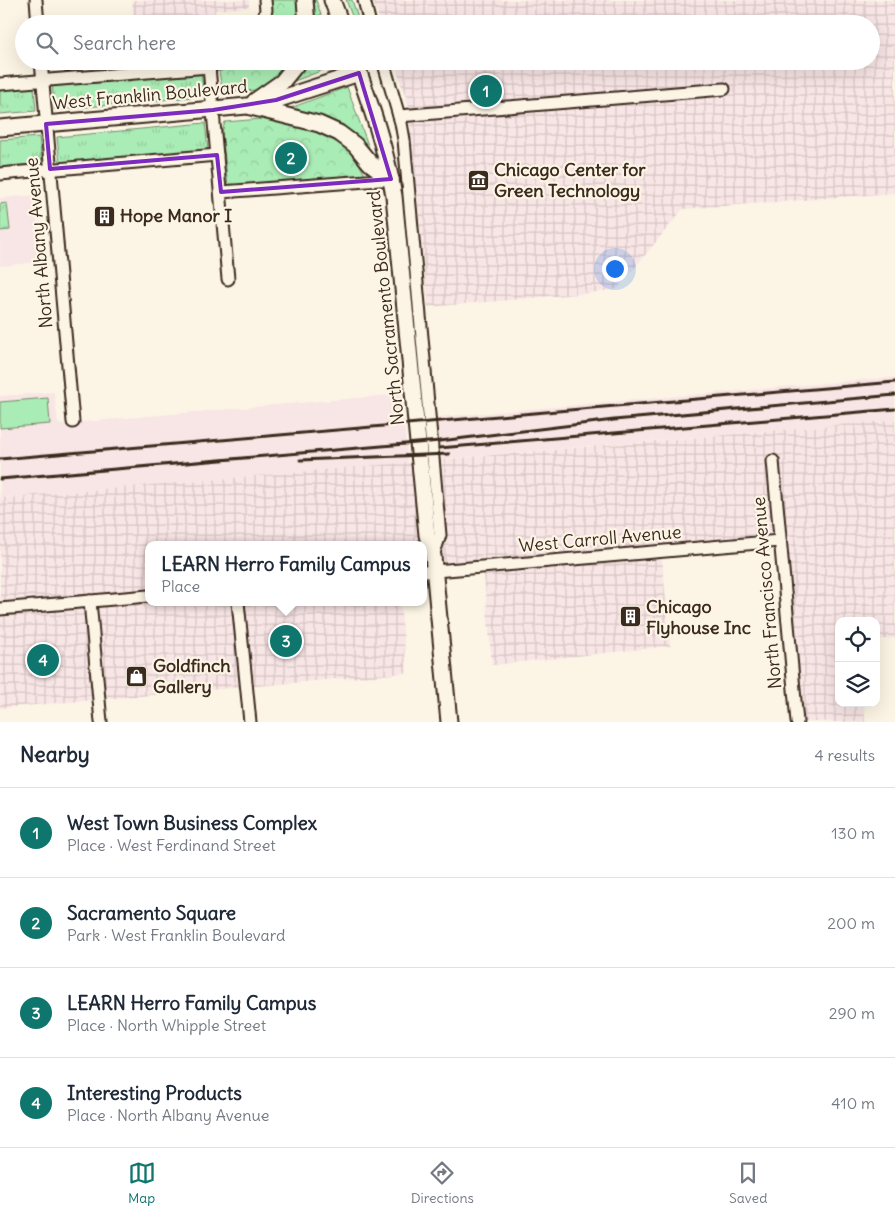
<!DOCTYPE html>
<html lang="en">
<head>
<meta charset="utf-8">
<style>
  body { margin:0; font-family:Delius,sans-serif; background:#f6f6f7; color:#1f2937 }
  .controls { position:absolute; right:15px; bottom:15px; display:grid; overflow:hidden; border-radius:10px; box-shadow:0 5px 20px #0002 }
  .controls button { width:45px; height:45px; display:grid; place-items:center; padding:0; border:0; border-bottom:1px solid #e0e1e3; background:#fff; color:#1f2937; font:25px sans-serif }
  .you { position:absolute; left:614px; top:268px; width:18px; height:18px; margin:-12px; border:4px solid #fff; border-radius:50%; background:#1a73e8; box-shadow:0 0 0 8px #1a73e833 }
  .badge { display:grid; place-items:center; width:32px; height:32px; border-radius:50%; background:#0f766e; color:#fff; font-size:16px; font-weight:700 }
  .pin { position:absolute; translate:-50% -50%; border:2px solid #fff; box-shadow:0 1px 5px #0006 }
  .popup { position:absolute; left:145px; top:541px; width:282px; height:65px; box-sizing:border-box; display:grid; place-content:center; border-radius:10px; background:#fff; filter:drop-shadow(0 1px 4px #0005); font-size:16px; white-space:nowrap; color:#747a83 }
  .popup b { font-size:19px; color:#1f2937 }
  .popup::after { content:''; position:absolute; left:50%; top:100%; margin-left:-10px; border:10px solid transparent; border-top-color:#fff }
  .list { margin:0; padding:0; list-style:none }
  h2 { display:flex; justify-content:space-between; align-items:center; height:65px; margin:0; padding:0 20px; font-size:21px }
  h2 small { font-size:16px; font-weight:400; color:#747a83 }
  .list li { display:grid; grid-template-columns:32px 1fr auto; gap:15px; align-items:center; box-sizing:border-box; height:90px; padding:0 20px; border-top:1px solid #e0e1e3 }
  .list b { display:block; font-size:19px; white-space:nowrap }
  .list p { margin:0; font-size:16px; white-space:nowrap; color:#747a83 }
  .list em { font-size:16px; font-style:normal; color:#747a83 }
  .icon { flex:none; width:28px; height:28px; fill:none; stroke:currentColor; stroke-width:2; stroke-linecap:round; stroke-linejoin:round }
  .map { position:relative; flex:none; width:895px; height:722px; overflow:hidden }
  .search { position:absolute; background:#fff; box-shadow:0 5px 20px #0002; left:15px; right:15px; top:15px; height:55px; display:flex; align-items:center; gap:12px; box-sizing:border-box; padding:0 18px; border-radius:28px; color:#747a83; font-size:19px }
  .sheet { height:425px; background:#fff }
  nav { display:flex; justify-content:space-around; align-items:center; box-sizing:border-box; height:70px; border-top:1px solid #e0e1e3; background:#fff; font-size:14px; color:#747a83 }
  nav a { display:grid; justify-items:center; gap:2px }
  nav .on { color:#0f766e }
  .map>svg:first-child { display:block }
  .built { fill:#f8e5e5 }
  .industrial { fill:url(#industrial-grid) }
  .grass { fill:url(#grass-tufts); stroke:#728b6a }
  .park { fill:url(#park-crowns); stroke:#728b6a }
  .pitch { fill:#aaecb5; stroke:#728b6a }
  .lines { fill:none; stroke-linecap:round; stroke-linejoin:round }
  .street-casing { stroke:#3b2a1e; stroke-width:15 }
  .secondary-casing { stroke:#3b2a1e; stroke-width:19 }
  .street { stroke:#fcf5e5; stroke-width:11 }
  .secondary { stroke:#fcf5e5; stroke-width:15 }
  .rail { stroke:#3b2a1e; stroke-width:3 }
  .marked { fill:none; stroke:#7b2cbf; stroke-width:4; stroke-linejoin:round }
  .labels { text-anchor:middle; stroke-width:4.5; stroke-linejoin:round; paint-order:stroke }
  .street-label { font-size:18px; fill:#3b2a1e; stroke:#fcf5e5 }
  .poi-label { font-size:18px; font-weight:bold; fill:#3b2a1e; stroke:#fcf5e5; text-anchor:start }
</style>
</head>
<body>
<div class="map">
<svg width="895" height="722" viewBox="0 0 895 722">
  <defs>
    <pattern id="industrial-grid" width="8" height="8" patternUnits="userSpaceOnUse" patternTransform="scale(1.25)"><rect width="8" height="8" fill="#f8e5e5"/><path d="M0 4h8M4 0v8" fill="none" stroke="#d6c5c4"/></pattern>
    <pattern id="grass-tufts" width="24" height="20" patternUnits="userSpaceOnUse" patternTransform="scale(1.25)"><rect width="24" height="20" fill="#aaecb5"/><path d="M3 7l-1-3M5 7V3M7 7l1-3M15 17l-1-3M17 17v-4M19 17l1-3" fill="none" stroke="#93cb9b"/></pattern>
    <pattern id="park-crowns" width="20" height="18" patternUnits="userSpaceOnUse" patternTransform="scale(1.25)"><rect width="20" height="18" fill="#aaecb5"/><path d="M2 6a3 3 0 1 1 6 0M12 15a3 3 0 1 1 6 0" fill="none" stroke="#93cb9b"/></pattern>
  </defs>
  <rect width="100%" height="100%" fill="#fcf5e5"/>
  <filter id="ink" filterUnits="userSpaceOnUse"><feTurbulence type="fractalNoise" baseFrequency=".02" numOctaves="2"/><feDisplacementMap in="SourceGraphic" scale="10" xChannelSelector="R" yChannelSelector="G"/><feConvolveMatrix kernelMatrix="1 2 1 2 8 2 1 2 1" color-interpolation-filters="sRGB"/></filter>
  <g filter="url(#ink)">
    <!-- built -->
    <g class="built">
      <path d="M35,195L41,262L0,266V198Z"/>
      <path d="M895,377V420L442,459L438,417Z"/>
      <path d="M54,392L58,424L401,394L408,463L0,498V396Z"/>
    </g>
    <!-- industrial -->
    <g class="industrial">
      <path d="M132,0H249V7L215,10L216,24H134Z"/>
      <path d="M373,0H895V193L683,209L617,289L590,293L428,307L408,105L394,61H871V24H381Z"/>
      <path d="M895,420V638L876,640V621H839V703H864L865,722H803L785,532L661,546L670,646L492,665L483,564L424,568V545H148V602H400L407,673L0,708V498Z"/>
    </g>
    <!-- grass -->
    <g class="grass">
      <path d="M346,0H352L360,24H355Z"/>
      <path d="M201,72L204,96L55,110L52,85Z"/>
      <path d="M34,87L36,111L0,114V89Z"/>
      <path d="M205,123L208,150L60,164L57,137Z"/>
      <path d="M39,137L42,163L0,167V140Z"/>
    </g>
    <!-- park -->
    <g class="park">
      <path d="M271,0H300L301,24H268L272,14Z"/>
      <path d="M310,0H316L324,24H312Z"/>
      <path d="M242,61H293L274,81L256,90L223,93L219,72Z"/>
      <path d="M304,61H338L339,64L289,83Z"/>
      <path d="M347,87L369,148L352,136L285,110Z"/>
      <path d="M261,119L287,120L337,139L353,152L365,175L228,187L222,132L225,122Z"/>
      <path d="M7,203L10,230L0,231V204Z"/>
    </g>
    <!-- pitch -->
    <path class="pitch" d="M48,398L50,424L0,428V402Z"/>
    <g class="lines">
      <defs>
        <g id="street">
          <path d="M36,0L38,24"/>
          <path d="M364,0L370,24"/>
          <path d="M262,24L266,10L265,0"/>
          <path d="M41,61L73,422"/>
          <path d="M383,61L401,123L404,140L440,535L433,556"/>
          <path d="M209,67L228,279"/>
          <path d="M0,84L209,67L223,61"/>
          <path d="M399,116L724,89"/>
          <path d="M0,174L217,155"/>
          <path d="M221,192L393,179"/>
          <path d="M773,461L797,722"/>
          <path d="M424,572L780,541"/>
          <path d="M90,601L101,722"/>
          <path d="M238,602L250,722"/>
          <path d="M0,609L148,596"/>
        </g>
        <g id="secondary">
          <path d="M305,0L307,24"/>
          <path d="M332,0L341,24"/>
          <path d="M355,61C371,106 386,149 394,196L427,535L433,556L449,722"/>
          <path d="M255,101L282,82L299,61"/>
          <path d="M251,107L319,124L339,133L355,145L370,163L391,179"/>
          <path d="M0,128L247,106L276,100L359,73"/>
        </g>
      </defs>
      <!-- street casing -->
      <use href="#street" class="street-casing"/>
      <!-- secondary casing -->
      <use href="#secondary" class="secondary-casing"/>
      <!-- street -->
      <use href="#street" class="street"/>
      <!-- secondary -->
      <use href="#secondary" class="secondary"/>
      <!-- rail -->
      <g class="rail">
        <path d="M439,448L895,409"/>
        <path d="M0,459L895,382"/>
        <path d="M300,460L449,454"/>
        <path d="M0,479L440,441L614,420L895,395"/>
      </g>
    </g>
  </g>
  <!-- marked area -->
  <path class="marked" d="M359,73L391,179L221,192L217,155L50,169L46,124L213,110L276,100Z"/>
  <!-- icons -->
  <defs>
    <symbol id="museum-square" viewBox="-11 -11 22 22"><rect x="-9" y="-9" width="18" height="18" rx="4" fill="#3b2a1e" stroke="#fcf5e5"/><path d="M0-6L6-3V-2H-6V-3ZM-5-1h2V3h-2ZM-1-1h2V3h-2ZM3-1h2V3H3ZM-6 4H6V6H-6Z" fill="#fff"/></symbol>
    <symbol id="building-square" viewBox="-11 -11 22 22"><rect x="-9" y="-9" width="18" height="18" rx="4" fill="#3b2a1e" stroke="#fcf5e5"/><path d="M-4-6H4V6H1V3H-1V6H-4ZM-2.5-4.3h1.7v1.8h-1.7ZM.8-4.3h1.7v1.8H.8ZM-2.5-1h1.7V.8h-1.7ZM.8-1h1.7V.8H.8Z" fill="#fff"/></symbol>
    <symbol id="shop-square" viewBox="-11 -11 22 22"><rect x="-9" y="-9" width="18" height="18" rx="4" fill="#3b2a1e" stroke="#fcf5e5"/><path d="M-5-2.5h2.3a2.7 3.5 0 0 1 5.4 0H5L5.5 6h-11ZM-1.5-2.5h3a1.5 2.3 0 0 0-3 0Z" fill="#fff"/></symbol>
  </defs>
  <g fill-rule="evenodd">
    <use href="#museum-square" x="466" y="168" width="25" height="25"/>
    <use href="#building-square" x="92" y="204" width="25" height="25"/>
    <use href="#building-square" x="618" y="604" width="25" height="25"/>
    <use href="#shop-square" x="124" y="664" width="25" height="25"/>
  </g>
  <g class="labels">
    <!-- street labels -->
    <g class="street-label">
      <text transform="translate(150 95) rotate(-5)" y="6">West Franklin Boulevard</text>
      <text transform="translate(39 243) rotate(-95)" y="6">North Albany Avenue</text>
      <text transform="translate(386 308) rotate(-96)" y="6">North Sacramento Boulevard</text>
      <text transform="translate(600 539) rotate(-5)" y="6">West Carroll Avenue</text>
      <text transform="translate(767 593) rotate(-95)" y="6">North Francisco Avenue</text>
    </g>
    <!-- poi labels -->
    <g class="poi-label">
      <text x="494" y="176">Chicago Center for<tspan x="494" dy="21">Green Technology</tspan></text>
      <text x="120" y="222">Hope Manor I</text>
      <text x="646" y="613">Chicago<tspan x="646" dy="21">Flyhouse Inc</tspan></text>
      <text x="153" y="672">Goldfinch<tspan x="153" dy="21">Gallery</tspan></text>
    </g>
  </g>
</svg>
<div class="controls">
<button><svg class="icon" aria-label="locate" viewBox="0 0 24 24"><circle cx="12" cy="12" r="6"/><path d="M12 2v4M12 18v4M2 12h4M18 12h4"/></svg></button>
<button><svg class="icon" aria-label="layers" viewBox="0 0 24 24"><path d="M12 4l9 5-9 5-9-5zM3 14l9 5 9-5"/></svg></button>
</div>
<div class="you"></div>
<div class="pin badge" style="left:486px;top:91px">1</div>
<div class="pin badge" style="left:291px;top:158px">2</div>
<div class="pin badge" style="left:286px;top:641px">3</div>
<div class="popup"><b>LEARN Herro Family Campus</b>Place</div>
<div class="pin badge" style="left:43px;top:660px">4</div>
<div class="search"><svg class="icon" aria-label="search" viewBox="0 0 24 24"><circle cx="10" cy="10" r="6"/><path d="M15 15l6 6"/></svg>Search here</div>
</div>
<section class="sheet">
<h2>Nearby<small>4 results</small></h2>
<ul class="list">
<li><span class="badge">1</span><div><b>West Town Business Complex</b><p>Place · West Ferdinand Street</p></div><em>130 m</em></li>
<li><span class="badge">2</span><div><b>Sacramento Square</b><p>Park · West Franklin Boulevard</p></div><em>200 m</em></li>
<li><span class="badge">3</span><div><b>LEARN Herro Family Campus</b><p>Place · North Whipple Street</p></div><em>290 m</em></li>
<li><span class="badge">4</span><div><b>Interesting Products</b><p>Place · North Albany Avenue</p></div><em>410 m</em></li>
</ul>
</section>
<nav>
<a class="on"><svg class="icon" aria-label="map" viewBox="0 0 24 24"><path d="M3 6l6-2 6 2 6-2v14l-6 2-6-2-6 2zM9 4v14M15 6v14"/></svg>Map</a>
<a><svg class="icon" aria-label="directions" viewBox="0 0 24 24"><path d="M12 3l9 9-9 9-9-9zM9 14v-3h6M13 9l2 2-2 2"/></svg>Directions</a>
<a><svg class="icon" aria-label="saved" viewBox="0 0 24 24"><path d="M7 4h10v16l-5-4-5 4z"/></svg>Saved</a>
</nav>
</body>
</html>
